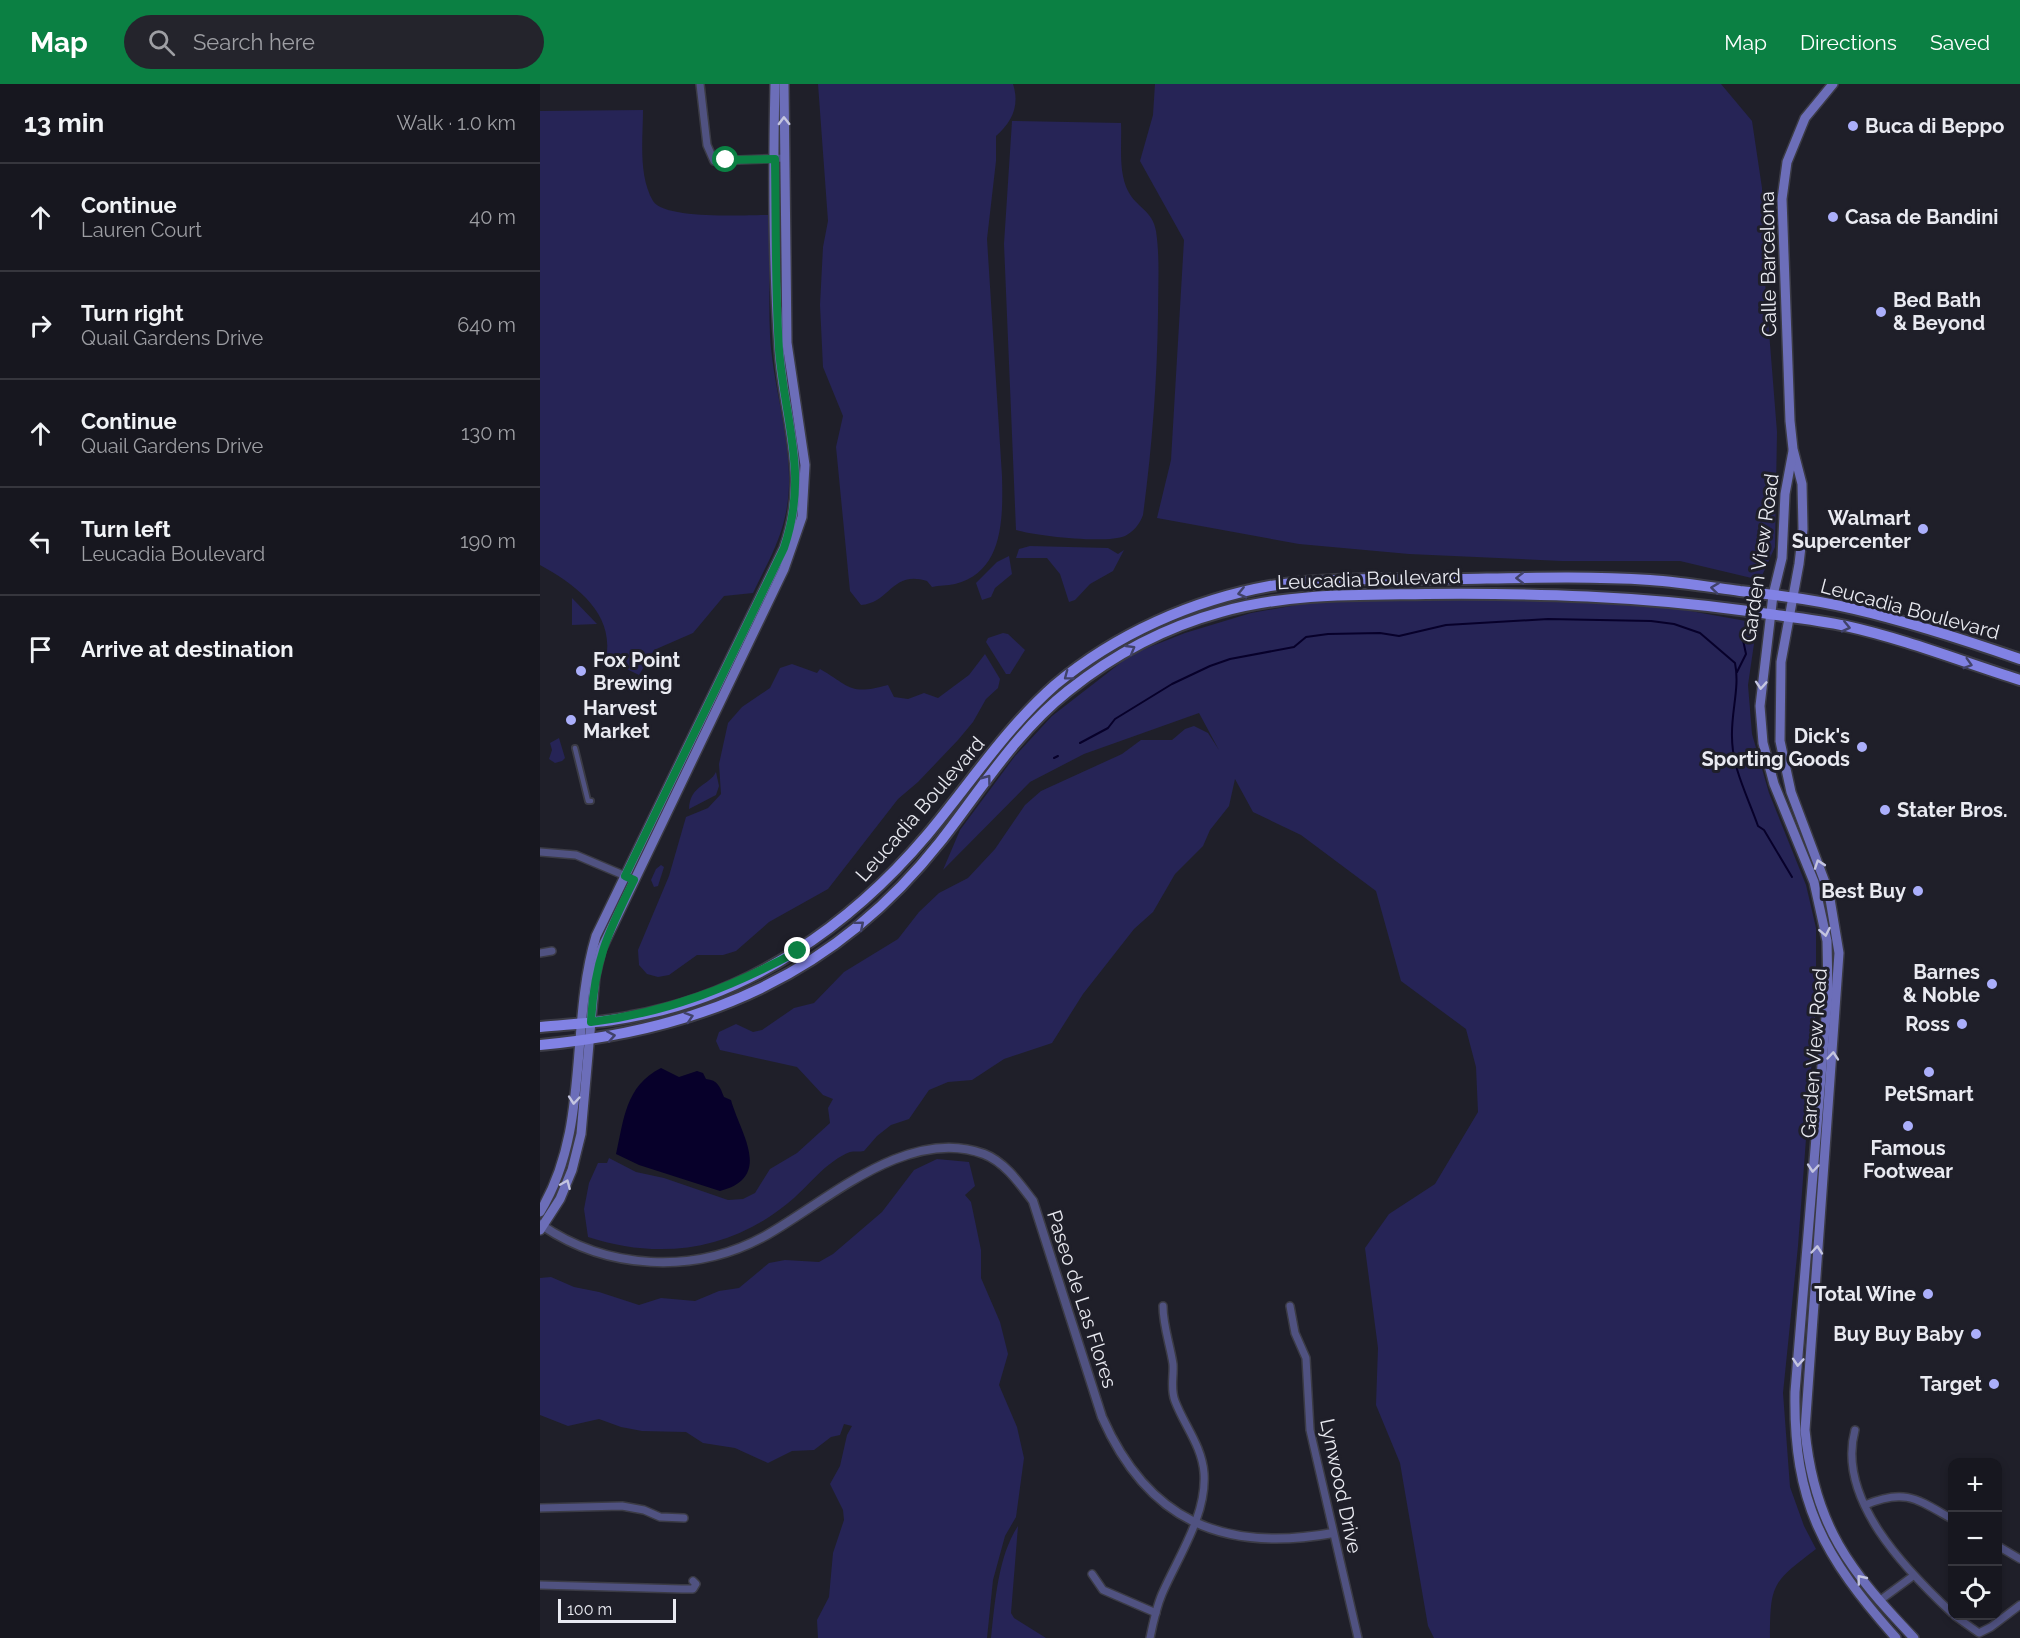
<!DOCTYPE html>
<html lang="en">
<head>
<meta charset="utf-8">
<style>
  body { margin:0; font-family:Raleway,sans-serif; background:#24242c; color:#f1f3f6 }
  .controls { position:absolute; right:18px; bottom:18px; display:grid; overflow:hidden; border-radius:12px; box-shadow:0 3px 9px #0003 }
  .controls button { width:54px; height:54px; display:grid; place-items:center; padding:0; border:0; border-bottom:2px solid #36363d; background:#17171f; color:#f1f3f6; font:30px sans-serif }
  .scale { position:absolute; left:18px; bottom:15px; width:118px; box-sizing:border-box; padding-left:6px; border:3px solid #e9eaf1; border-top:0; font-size:16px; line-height:21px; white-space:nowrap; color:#e9eaf1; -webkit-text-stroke:4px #1f1f29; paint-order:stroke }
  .stop { position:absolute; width:18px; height:18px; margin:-14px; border:4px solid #0b8043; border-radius:50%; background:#fff }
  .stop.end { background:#0b8043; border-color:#fff; box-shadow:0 2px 6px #0008 }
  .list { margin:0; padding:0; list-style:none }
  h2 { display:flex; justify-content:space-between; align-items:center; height:78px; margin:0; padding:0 24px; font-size:26px }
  h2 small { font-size:20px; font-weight:400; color:#9e9fa4 }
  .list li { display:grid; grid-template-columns:39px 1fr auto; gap:18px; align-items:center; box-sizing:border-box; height:108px; padding:0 24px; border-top:2px solid #36363d }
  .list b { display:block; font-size:22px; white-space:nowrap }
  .list p { margin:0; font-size:20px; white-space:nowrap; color:#9e9fa4 }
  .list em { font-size:20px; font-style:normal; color:#9e9fa4 }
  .icon { flex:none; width:33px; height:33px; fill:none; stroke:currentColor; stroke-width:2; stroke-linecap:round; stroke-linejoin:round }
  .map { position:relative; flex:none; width:1480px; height:1554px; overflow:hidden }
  header { display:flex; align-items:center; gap:36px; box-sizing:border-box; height:84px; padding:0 30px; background:#0b8043; color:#fff }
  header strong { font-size:28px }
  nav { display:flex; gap:33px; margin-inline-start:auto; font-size:21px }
  .search { width:420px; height:54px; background:#24242c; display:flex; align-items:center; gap:15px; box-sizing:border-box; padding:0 21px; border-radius:33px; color:#9e9fa4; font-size:22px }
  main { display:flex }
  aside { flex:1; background:#17171f }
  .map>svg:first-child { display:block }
  .green { fill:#262456 }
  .water { fill:#07002a }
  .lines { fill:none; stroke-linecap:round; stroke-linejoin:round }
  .stream { stroke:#07002a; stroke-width:2 }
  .pedestrian-casing { stroke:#3b3b45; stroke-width:8 }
  .minor-casing { stroke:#3b3b45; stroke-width:10 }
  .tertiary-casing { stroke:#3b3b45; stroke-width:11 }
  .secondary-casing { stroke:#3b3b45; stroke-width:12 }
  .primary-casing { stroke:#3b3b45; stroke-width:14 }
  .pedestrian { stroke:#505281; stroke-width:4.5 }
  .minor { stroke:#505281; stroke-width:7 }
  .tertiary { stroke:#505281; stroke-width:8 }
  .secondary { stroke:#6c6eb9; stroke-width:9 }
  .primary { stroke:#8182e4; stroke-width:10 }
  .oneway { stroke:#c4c5e0 }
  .oneway2 { stroke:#41426a }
  .route { stroke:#0b8043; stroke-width:8 }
  .poi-dot { fill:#abaffb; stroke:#1f1f29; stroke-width:2 }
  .labels { text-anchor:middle; stroke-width:6; stroke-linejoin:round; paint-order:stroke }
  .poi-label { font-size:20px; font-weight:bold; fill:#e9eaf1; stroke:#1f1f29; text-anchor:end }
  .street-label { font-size:20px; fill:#e9eaf1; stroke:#1f1f29 }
</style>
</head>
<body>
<header>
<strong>Map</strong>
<div class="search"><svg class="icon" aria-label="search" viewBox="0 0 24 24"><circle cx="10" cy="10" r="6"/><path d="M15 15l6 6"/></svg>Search here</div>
<nav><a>Map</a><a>Directions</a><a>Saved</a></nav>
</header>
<main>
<aside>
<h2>13 min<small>Walk · 1.0 km</small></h2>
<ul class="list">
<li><svg class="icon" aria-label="ahead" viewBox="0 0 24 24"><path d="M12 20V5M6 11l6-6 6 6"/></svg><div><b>Continue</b><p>Lauren Court</p></div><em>40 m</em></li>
<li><svg class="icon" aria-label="right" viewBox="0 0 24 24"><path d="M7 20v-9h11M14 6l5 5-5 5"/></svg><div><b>Turn right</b><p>Quail Gardens Drive</p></div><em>640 m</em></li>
<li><svg class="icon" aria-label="ahead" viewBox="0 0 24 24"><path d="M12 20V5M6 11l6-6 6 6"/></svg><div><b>Continue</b><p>Quail Gardens Drive</p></div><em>130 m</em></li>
<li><svg class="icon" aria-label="left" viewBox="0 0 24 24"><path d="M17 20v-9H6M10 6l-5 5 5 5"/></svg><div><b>Turn left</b><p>Leucadia Boulevard</p></div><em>190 m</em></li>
<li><svg class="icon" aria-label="arrive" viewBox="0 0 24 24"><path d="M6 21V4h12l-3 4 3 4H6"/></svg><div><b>Arrive at destination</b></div></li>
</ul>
</aside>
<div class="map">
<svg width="1480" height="1554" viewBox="0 0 1480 1554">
  <rect width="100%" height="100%" fill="#1f1f29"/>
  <!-- green -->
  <g class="green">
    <path d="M278,0H473C480,22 472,38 456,52V77L447,155L462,392C463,433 464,488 415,500C407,502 399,501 392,503L387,497C352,486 350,519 321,521L310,507L296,363L303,332L283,283L280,221L283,163L288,137Z"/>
    <path d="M615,0H1181L1212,37L1222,104L1224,185L1237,348L1235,463L1220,496L1140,477H1022L869,470L759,460L617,434L631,376L644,156L600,77L613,31Z"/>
    <path d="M103,26C103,55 98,91 113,117C125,136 208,131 230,131C231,171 228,211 230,251C233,311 259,373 245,433C239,460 225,484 213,509L184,512L153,549L114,566L99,591L66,575C75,529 36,501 0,481V27Z"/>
    <path d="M472,37L581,39C582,60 578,87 588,107C596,123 613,127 616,147C620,174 618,202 618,230C617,298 612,364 603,431C600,440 593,448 585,452C567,460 496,452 476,446L464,160Z"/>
    <path d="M490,462L568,464L578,470L584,466L573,487L550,500L535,516L529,518L520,490L507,474H476L479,465Z"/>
    <path d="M469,472L472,490L455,504L451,513L442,516L436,499L457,478Z"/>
    <path d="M32,514L57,540L32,541Z"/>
    <path d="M953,514L1106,519L1217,539L1208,601L1212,650L1229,709L1266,801L1276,844V921L1258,1162L1243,1309L1250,1403L1264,1442L1276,1465C1233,1498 1230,1499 1230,1554H894L888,1542L860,1379L836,1321L838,1264L825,1164L849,1130L895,1100L938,1028L936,983L926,945L861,897L836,807L761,751L713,728L695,695L689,722L670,746L663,762L635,790L613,828L594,845L543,910L512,959L464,975L432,996L408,998L389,1006L369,1035L351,1041L337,1052L324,1067C320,1068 314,1067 310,1068C287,1077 271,1099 254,1114C195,1166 121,1177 48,1153L44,1125L49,1099L58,1079H67L69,1074L96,1088L124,1094L188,1116L203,1115L215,1109L230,1085L257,1069L290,1039L288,1024L293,1015L283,1011L257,983L180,966L176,957L179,948L196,940L213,948L222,946L254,924L274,919L304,888L358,855L379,828L399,809L428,794L455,765L485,721L501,707L582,670L601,656H632L645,645L654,642L668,649L679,666L659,629L544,670L490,698L403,786L420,746L475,672L512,632L592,570L645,549L711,529L774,518Z"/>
    <path d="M463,549L468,550L485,566L470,590H466L446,558L448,554Z"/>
    <path d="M445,570L460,595L458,604L446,615L433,638L418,656L378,698L358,715L288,805L229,838L196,867L183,871H157L129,891L118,893L107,890L99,881L98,866L129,792L146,733L168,724L181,710L179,680L188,639L202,623L230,604L240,584L252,580L277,589L280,585C310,602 309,612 348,601L354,613L368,615L384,609L398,614L429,591Z"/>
    <path d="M19,654L25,674L22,677L15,679L9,675L12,666L10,659Z"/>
    <path d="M176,688L179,702L176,711L149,725C150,701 169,702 176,688Z"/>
    <path d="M121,781L124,783L118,802L114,803L111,796L116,785Z"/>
    <path d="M397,1075L429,1078L435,1102L425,1111L431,1118L441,1166V1194L460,1238L468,1270L459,1301L477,1343L484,1374L476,1433L465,1452L453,1496L447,1554H278L277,1536L289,1513L293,1469L304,1436L303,1426L290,1400L300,1382L307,1351L312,1342L304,1340L300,1351L291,1353L274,1366L252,1367L228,1379L195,1364L163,1359L146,1348L102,1347L81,1343L59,1335L28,1342L0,1331V1194L11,1193L34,1203L59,1208L99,1221L121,1214L155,1217L179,1207L199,1204L229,1179L245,1176L279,1178L293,1170L342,1128L374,1086Z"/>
    <path d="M478,1442L471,1529L474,1534L506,1554H451C455,1518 458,1472 478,1442Z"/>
  </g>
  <!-- water -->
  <path class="water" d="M121,984L139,993L157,987L163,989L166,995C178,996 180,1003 184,1013L191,1016C200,1049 234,1093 180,1107L99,1081L76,1070C84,1036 85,1002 121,984Z"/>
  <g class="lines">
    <!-- stream -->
    <g class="stream">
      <path d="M1197,588L1206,570L1203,556"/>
      <path d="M540,659L568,644L575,635L632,600L670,582L690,575L754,563L766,553L788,550L840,549L859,552L906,541L1008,535L1111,537L1134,540L1160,549L1195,579C1200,603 1191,628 1192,653C1192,684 1208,713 1218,742L1224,746L1252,793"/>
      <path d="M514,674L518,672"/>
    </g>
    <defs>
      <path id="pedestrian" d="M35,664L48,717H51"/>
      <g id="minor">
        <path d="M160,0L167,61L174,77L245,74"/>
        <path d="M0,768L36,771L88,793"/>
        <path d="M0,869L12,867"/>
        <path d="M750,1222L755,1249L766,1274L770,1346L818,1554"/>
        <path d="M1315,1346C1296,1415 1366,1486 1412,1529"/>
        <path d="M1325,1421C1365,1404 1377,1415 1412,1435"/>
        <path d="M0,1424L82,1422L104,1426L120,1433L144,1434"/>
        <path d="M1458,1462L1480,1475"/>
        <path d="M552,1490L563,1506L616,1529"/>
        <path d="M0,1501L142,1505H153L156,1500L153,1497"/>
        <path d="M1339,1517L1373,1492"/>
        <path d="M1415,1532L1439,1549L1451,1543L1480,1521"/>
        <path d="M610,1554C613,1539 616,1524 622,1510C638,1473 667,1431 664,1389C662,1362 644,1341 635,1317C630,1304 634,1293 633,1280C630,1260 623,1242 623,1222"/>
      </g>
      <path id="tertiary" d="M0,1140C66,1186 154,1191 225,1152C286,1118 368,1041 444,1070C465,1078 480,1100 493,1117L562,1333C608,1437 683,1469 793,1449"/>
      <g id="secondary">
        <path d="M1293,0L1265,34L1247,78L1242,115L1250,337L1253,365L1262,400L1263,445L1259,480L1241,578L1240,657L1251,708L1289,809L1299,869L1265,1346C1274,1442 1310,1487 1374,1554"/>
        <path d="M1253,367L1245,410L1242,474L1233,511L1220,622L1223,659L1234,700L1274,798L1287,857L1288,908L1255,1308C1253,1419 1284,1473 1356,1554"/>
        <path d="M0,1128C51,1044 29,943 56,852L244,464C270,390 244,339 239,265C233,179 233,87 235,0"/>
        <path d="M0,1146L20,1115L32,1086L41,1050L55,892L61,866L244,485L262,433L265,381L247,259L244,0"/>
      </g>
      <g id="primary">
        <path d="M0,943C30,940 61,939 90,933C209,912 310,842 387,751C429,701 465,645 515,601C576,550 653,516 730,502C792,492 858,496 920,495C983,494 1047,492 1110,496C1140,498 1170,503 1200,507C1238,511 1277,516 1314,525C1370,538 1425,556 1480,575"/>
        <path d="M0,961C164,946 296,890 400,758C440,707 476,648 528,607C573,571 626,543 681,528C748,509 818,511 886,510C996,509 1099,512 1208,527C1240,532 1274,535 1306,542C1365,555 1423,578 1480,596"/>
      </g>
    </defs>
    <!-- pedestrian casing -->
    <use href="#pedestrian" class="pedestrian-casing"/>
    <!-- minor casing -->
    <use href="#minor" class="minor-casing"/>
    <!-- tertiary casing -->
    <use href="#tertiary" class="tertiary-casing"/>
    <!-- secondary casing -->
    <use href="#secondary" class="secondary-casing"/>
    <!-- primary casing -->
    <use href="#primary" class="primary-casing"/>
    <!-- pedestrian -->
    <use href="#pedestrian" class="pedestrian"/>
    <!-- minor -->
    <use href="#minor" class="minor"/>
    <!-- tertiary -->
    <use href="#tertiary" class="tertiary"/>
    <!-- secondary -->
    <use href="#secondary" class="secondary"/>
    <!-- primary -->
    <use href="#primary" class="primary"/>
  </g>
  <!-- one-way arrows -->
  <defs><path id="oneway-chevron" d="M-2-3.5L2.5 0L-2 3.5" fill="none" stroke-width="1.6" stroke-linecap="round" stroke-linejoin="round" transform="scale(1.5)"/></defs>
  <g class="oneway">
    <use href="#oneway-chevron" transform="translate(244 37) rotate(-91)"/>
    <use href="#oneway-chevron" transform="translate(1221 601) rotate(94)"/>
    <use href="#oneway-chevron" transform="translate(1279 780) rotate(-109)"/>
    <use href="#oneway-chevron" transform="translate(1285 848) rotate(79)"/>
    <use href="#oneway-chevron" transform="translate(1293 972) rotate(-85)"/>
    <use href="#oneway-chevron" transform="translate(34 1016) rotate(95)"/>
    <use href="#oneway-chevron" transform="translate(1273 1084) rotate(95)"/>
    <use href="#oneway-chevron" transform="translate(26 1100) rotate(-67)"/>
    <use href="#oneway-chevron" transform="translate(1277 1166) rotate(-85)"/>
    <use href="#oneway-chevron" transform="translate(1258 1278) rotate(94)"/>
    <use href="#oneway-chevron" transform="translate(1321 1495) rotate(-129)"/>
  </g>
  <g class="oneway2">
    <use href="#oneway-chevron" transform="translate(980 494) rotate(179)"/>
    <use href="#oneway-chevron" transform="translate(1175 504) rotate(-173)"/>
    <use href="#oneway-chevron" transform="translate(702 509) rotate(167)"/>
    <use href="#oneway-chevron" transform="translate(1306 543) rotate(13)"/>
    <use href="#oneway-chevron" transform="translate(591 565) rotate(-30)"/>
    <use href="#oneway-chevron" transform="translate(1428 580) rotate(17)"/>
    <use href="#oneway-chevron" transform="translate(528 592) rotate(143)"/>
    <use href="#oneway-chevron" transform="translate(447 695) rotate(-53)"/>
    <use href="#oneway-chevron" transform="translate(320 841) rotate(-40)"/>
    <use href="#oneway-chevron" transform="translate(149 933) rotate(-18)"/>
    <use href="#oneway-chevron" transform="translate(71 952) rotate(-10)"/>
  </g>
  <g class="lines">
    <!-- route -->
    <path class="route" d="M186,76L235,75C236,138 235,203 239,266C245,339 269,390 244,464L85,792L94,796C68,848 54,878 51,938C126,929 192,903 258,867"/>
  </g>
  <!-- markers -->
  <g class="poi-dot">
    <circle cx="1313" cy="42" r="6"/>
    <circle cx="1293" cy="133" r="6"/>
    <circle cx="1341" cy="228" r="6"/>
    <circle cx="1383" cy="445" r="6"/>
    <circle cx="41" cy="587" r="6"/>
    <circle cx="31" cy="636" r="6"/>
    <circle cx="1322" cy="663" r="6"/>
    <circle cx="1345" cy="726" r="6"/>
    <circle cx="1378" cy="807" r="6"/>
    <circle cx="1452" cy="900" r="6"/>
    <circle cx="1422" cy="940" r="6"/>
    <circle cx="1389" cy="988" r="6"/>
    <circle cx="1368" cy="1042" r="6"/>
    <circle cx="1388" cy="1210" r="6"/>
    <circle cx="1436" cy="1250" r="6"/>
    <circle cx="1454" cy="1300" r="6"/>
  </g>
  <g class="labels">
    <!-- poi labels -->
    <g class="poi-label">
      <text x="1325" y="49" text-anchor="start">Buca di Beppo</text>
      <text x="1305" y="140" text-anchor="start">Casa de Bandini</text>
      <text x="1353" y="223" text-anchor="start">Bed Bath<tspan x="1353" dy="23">&amp; Beyond</tspan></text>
      <text x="1371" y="441">Walmart<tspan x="1371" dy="23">Supercenter</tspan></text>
      <text x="53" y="583" text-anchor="start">Fox Point<tspan x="53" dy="23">Brewing</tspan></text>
      <text x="43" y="631" text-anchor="start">Harvest<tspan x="43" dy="23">Market</tspan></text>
      <text x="1310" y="659">Dick's<tspan x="1310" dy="23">Sporting Goods</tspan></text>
      <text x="1357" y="733" text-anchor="start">Stater Bros.</text>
      <text x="1366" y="814">Best Buy</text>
      <text x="1440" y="895">Barnes<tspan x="1440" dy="23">&amp; Noble</tspan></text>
      <text x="1410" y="947">Ross</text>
      <text x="1389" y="1017" text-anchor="middle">PetSmart</text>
      <text x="1368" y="1071" text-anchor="middle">Famous<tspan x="1368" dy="23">Footwear</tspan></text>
      <text x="1376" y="1217">Total Wine</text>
      <text x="1424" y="1257">Buy Buy Baby</text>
      <text x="1442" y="1307">Target</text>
    </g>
    <!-- street labels -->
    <g class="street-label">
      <text transform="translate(1228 180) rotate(-91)" y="7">Calle Barcelona</text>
      <text transform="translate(1220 474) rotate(-82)" y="7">Garden View Road</text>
      <text transform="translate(829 495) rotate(-2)" y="7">Leucadia Boulevard</text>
      <text transform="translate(1370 525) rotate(15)" y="7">Leucadia Boulevard</text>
      <text transform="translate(380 725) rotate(-49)" y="7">Leucadia Boulevard</text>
      <text transform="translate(1274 969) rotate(-86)" y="7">Garden View Road</text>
      <text transform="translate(542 1215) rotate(72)" y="7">Paseo de Las Flores</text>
      <text transform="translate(801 1402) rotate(78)" y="7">Lynwood Drive</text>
    </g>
  </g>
</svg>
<div class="controls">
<button>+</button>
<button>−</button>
<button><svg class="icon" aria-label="locate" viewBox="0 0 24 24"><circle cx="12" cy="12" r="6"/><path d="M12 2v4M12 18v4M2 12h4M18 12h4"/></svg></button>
</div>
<div class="scale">100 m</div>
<div class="stop" style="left:186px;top:76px"></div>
<div class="stop end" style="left:258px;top:867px"></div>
</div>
</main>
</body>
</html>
